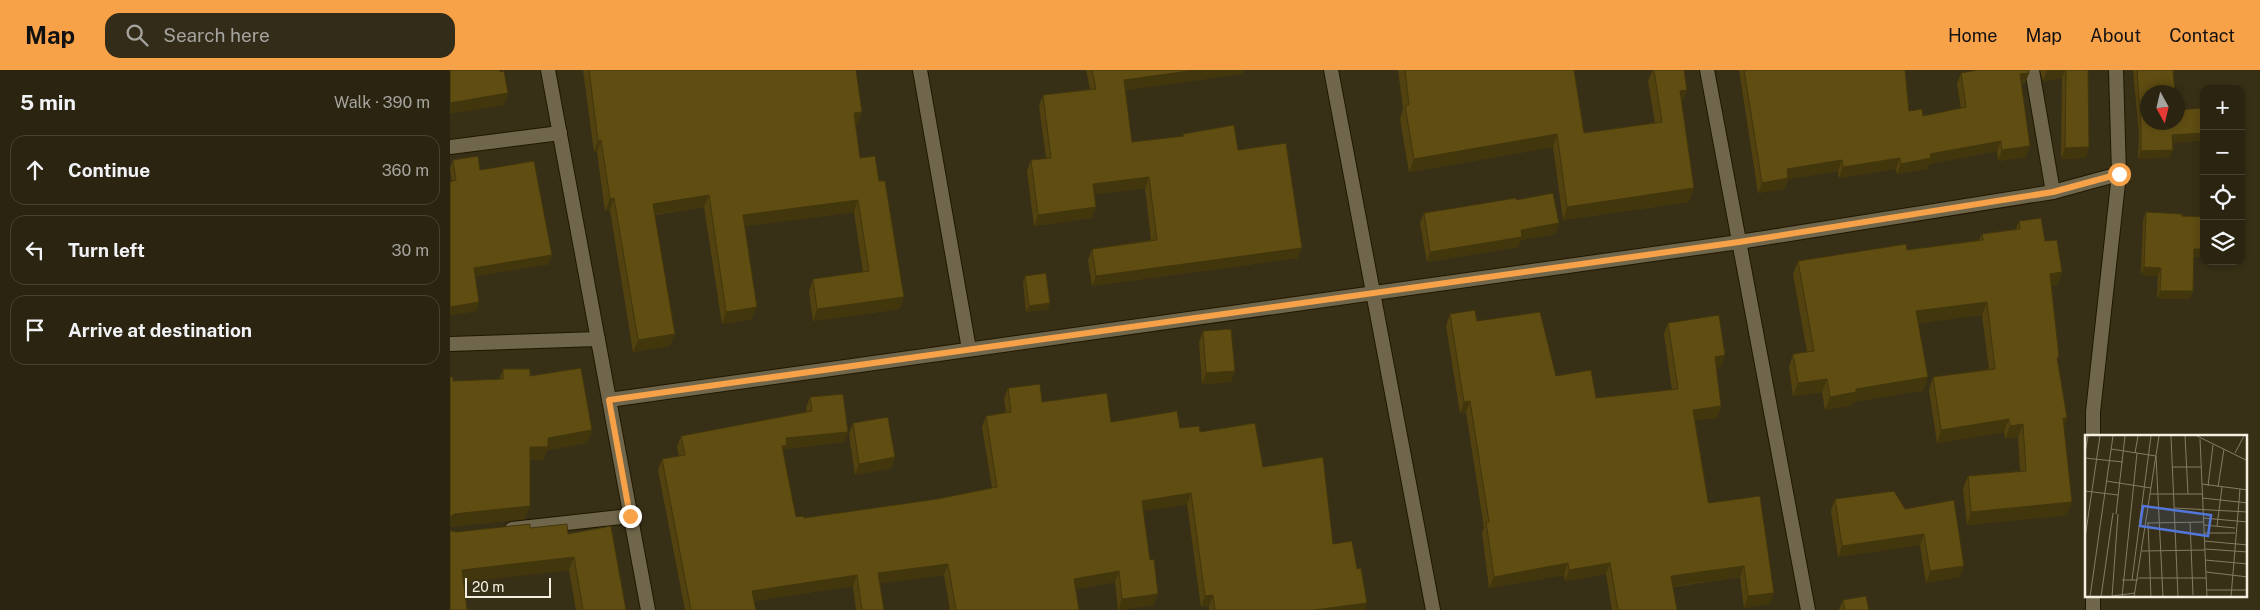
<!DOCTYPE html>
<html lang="en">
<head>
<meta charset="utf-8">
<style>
  body { margin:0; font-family:"Public Sans",sans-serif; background:#322c19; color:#f1f3f6 }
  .controls { position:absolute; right:15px; top:15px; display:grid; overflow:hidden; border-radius:10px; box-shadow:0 2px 8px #0003 }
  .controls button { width:45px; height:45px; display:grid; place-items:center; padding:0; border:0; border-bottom:1px solid #464130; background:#2a2410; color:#f1f3f6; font:25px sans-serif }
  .compass { position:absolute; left:1690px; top:15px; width:45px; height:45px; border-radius:50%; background:#2a2410; box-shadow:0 2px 8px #0003; rotate:172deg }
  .scale { position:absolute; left:15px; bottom:12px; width:86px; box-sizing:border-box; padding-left:5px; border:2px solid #f4efdf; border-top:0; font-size:14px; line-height:18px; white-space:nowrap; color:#f4efdf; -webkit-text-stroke:4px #383016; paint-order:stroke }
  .stop { position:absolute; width:15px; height:15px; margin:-11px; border:4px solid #f7a148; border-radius:50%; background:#fff }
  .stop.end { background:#f7a148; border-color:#fff; box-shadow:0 1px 5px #0008 }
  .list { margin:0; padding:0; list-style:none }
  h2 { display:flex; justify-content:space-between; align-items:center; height:65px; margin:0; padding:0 20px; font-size:21px }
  h2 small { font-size:16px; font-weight:400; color:#a5a49f }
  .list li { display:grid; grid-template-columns:32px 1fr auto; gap:15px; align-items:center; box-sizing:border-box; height:70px; margin:0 10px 10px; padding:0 10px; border:1px solid #464130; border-radius:15px }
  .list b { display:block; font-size:19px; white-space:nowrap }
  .list em { font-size:16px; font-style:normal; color:#a5a49f }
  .icon { flex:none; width:28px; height:28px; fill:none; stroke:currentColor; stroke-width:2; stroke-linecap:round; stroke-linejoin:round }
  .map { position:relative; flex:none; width:1810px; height:540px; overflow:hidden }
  header { display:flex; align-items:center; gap:30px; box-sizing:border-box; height:70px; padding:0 25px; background:#f7a148; color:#111 }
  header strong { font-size:24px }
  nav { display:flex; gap:28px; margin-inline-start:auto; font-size:18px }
  .search { width:350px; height:45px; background:#322c19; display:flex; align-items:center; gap:12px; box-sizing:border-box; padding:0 18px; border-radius:15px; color:#a5a49f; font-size:19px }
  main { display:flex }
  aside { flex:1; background:#2a2410 }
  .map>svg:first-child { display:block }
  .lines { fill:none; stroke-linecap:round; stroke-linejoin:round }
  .minor-casing { stroke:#1f1701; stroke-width:16 }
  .minor { stroke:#70664b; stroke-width:14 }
  .wall { fill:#52420f }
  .shaded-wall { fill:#42360d }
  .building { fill:#5f4d12; stroke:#42360d }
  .route { stroke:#f7a148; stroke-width:6 }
  .inset-road { fill:none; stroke:#837c66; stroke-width:1 }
  .view { fill:#5376da; fill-opacity:0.15; stroke:#5376da; stroke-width:2.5 }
  .inset-edge { fill:none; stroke:#f4efdf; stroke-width:2.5 }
</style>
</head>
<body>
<header>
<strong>Map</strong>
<div class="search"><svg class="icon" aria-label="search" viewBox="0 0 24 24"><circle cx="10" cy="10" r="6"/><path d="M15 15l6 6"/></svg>Search here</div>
<nav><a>Home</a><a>Map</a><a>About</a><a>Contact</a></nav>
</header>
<main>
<aside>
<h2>5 min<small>Walk · 390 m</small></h2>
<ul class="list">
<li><svg class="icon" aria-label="ahead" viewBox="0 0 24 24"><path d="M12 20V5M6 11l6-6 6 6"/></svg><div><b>Continue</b></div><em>360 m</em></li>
<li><svg class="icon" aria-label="left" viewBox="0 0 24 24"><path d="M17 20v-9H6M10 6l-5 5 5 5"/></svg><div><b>Turn left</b></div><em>30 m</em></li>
<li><svg class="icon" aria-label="arrive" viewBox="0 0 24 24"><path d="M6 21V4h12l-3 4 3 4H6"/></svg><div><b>Arrive at destination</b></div></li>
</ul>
</aside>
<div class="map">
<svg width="1810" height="540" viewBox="0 0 1810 540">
  <rect width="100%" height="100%" fill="#383016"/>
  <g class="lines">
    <defs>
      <g id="minor">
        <path d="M98,0L198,540"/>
        <path d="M470,0L519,279"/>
        <path d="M881,0L983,540"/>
        <path d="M1257,0L1358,540"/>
        <path d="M1582,0L1603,122"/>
        <path d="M0,77L110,63"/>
        <path d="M0,274L148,269"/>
        <path d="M159,330L1289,172L1603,122L1669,104"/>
        <path d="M1643,366V342L1669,104L1666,0"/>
        <path d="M62,459L180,446"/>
        <path d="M1643,540V526"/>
      </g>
    </defs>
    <!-- minor casing -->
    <use href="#minor" class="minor-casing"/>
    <!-- minor -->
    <use href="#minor" class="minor"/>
  </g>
  <!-- wall -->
  <g class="wall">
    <path d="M133,0H406L408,54H405L410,88L450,239L363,251L359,221L363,209L413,202L404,142L295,156L302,249L272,254L254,137L205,145L220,276L183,282L160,140L155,141L147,82H144Z"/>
    <path d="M636,0H793L792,4L675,20L682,72L732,67L733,64L788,80L848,188L642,216L638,190L642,179L701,170L695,118L644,124L646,137L642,148L584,156L577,101L581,90L596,88L589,36L593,25L640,19Z"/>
    <path d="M948,0H1124L1134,63L1205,53L1198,11L1203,0H1204L1232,33L1239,132L1113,150L1103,77L959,102L950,49L953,39Z"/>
    <path d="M1289,0H1455L1459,41L1473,46L1511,38L1507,14L1511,3L1522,1V0H1579V3L1575,13L1571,14L1576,87L1548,91L1547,81L1479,94L1477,99L1447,104L1446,99L1389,108L1388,101L1338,109L1334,119L1308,123Z"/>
    <path d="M1590,0H1638L1639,77L1635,88L1611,89L1612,8L1593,11Z"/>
    <path d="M1683,0H1723L1698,52L1754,38V70L1722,73L1720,87L1688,89L1689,64Z"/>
    <path d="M3,90L30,100L99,194L25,206L29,232L26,241L0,245V112L2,111L0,98Z"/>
    <path d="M1066,130L1106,164L1071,170L1068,177L977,192L970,153L974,143Z"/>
    <path d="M1696,142L1732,146L1754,147V187H1744L1740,229H1707L1708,206L1691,205L1693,150Z"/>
    <path d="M1569,151L1595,171L1612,202L1607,215L1601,216L1609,287L1607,291L1614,356L1617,445L1517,455L1513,419L1518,406L1570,401L1568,367L1555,369L1554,362L1487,373L1479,320L1483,307L1539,299L1532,245L1468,253L1474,320L1403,332L1402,335L1375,340L1372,322L1343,326L1339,297L1343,284L1357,282L1343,204L1348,191L1457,180L1529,170L1532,164L1566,159Z"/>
    <path d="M575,206L598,239L576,242L573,212Z"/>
    <path d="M1000,244L1027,251L1106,306L1146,328L1222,320L1214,264L1218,253L1271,297H1266L1271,336L1267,348L1245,350L1258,431L1320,534L1294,538L1290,507L1223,517L1227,540H1162L1156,504L1115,511L1114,505L1039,518L1032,463L1034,458L1016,342L1010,343L996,256Z"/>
    <path d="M753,261L785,301L781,312L752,314L749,273Z"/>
    <path d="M53,299L80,306L142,360L137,373L97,380L93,390H80L75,449L0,457L3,311L49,310Z"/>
    <path d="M558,318L592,332L661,352L730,358L750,362L813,397L883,474L907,499L917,533L915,540H759V536L751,537L737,434L693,441L704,535L668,540L665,512L626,519L629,540H500L494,505L430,513L434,540H406L403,516L304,531L306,540H235L208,400L212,389L229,386L227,377L231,366L357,342L356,338L360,327L398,362L394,372L335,379L333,384L346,447L354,448L487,429L542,418L532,357L536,346L556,342L554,329Z"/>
    <path d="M403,353L445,387L441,398L405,405L399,364Z"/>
    <path d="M1385,429L1455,439L1510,507L1476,513L1470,475L1388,487L1381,441Z"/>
    <path d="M80,458L118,464L176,540H126L119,500L14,512L1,461L6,462Z"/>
    <path d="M1393,530L1419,540H1389Z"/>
  </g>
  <!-- shaded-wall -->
  <g class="shaded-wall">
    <path d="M746,0H793L792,4L670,21L674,10Z"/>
    <path d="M1597,0H1615L1612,8L1593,11Z"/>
    <path d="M1579,3L1575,13L1566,15L1570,4Z"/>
    <path d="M1237,20L1232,33L1225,34L1230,21Z"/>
    <path d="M58,23L54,35L0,44V33Z"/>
    <path d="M412,42L408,54L399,55L404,43Z"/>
    <path d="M1754,63V70L1719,73L1722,65Z"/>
    <path d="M1107,64L1103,77L959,102L964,89Z"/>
    <path d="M151,70L147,82H144L148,71Z"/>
    <path d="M1551,71L1547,81L1479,94L1477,99L1447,104L1451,94L1480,84Z"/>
    <path d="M1580,76L1576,87L1548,91L1552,80Z"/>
    <path d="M1639,77L1635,88L1611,89L1615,78Z"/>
    <path d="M1723,80L1720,87L1688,89L1691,81Z"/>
    <path d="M1450,88L1446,99L1389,108L1393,97Z"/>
    <path d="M1392,90L1388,101L1338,109L1334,119L1308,123L1312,113L1337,99Z"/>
    <path d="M699,107L695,118L639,125L643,114Z"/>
    <path d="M1244,118L1239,132L1113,150L1117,137Z"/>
    <path d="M259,125L254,137L199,145L203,134Z"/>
    <path d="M164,128L160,140L155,141L160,129Z"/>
    <path d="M408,130L404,142L289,157L293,145Z"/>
    <path d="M646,137L642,148L584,156L588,145Z"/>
    <path d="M1109,153L1106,164L1071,170L1068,177L977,192L980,182L1071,160Z"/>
    <path d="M852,178L848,188L642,216L646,206Z"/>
    <path d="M1744,179H1754V187H1741Z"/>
    <path d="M102,185L99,194L20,207L24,198Z"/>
    <path d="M1694,197L1711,198L1708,206L1691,205Z"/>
    <path d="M1612,202L1607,215L1595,217L1600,204Z"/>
    <path d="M1710,221H1743L1740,229H1707Z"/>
    <path d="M454,227L450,239L363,251L367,239Z"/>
    <path d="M29,232L26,241L0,245V237Z"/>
    <path d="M1537,232L1532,245L1461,254L1466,241Z"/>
    <path d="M600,233L598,239L576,242L579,236Z"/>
    <path d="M307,237L302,249L272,254L276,242Z"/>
    <path d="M225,264L220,276L183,282L188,270Z"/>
    <path d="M1275,285L1271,297L1261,298L1265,287Z"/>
    <path d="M785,301L781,312L752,314L756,303Z"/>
    <path d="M1478,307L1474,320L1403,332L1402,335L1375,340L1380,327L1406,319Z"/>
    <path d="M1377,309L1372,322L1343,326L1348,313Z"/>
    <path d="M1020,331L1016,342L1010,343L1014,332Z"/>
    <path d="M1271,336L1267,348L1239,351L1243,340Z"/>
    <path d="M1613,348H1617L1612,361Z"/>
    <path d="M1559,349L1554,362L1487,373L1491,360Z"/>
    <path d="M1573,354L1568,367L1555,369L1560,356Z"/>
    <path d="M142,360L137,373L97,380L93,390H75L80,377L98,368Z"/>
    <path d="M398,362L394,372L335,379L333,386L332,376L336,368Z"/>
    <path d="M445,387L441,398L405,405L409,394Z"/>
    <path d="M741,423L737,434L688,442L692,431Z"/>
    <path d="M1622,432L1617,445L1517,455L1521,442Z"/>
    <path d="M80,436L75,449L0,457V447L4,444Z"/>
    <path d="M1474,464L1470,475L1388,487L1392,476Z"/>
    <path d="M124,487L119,500L8,513L12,500Z"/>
    <path d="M1118,493L1114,505L1039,518L1044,507Z"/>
    <path d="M1160,493L1156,504L1115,511L1119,500Z"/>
    <path d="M498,494L494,505L424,514L428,503Z"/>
    <path d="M1294,496L1290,507L1217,517L1221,506Z"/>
    <path d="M1514,496L1510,507L1476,513L1480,501Z"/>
    <path d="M669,501L665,512L620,520L624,509Z"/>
    <path d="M407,505L403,516L298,532L302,521Z"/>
    <path d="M1324,523L1320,534L1294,538L1298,526Z"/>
    <path d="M708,524L704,535L668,540L672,529Z"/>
    <path d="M763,525L759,536L751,537L755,526Z"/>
    <path d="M917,533L915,540H864Z"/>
  </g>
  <!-- building -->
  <g class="building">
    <path d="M0,0H50V2L54,1L58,23L0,33Z"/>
    <path d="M139,0H406L412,42L404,43L410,88L425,86L429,111H435L454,227L367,239L363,209L419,201L408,130L293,145L307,237L276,242L259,125L203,134L225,264L188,270L164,128L160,129L151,70L148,71Z"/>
    <path d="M642,0H746L674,10L682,72L734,66L733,64L784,55L788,80L836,73L852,178L646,206L642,179L707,170L699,107L643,114L646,137L588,145L581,90L601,88L593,25L646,19Z"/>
    <path d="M955,0H1124L1134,63L1212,52L1204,0H1234L1237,20L1230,21L1244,118L1117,137L1107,64L964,89L955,36L959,35Z"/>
    <path d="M1294,0H1455L1459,41L1472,39L1473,46L1516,37L1511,3L1528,0H1579V3L1570,4L1580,76L1552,80L1551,71L1480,84L1481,88L1451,94L1450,88L1393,97L1392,90L1337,99L1338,108L1312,113Z"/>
    <path d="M1616,0H1638L1639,77L1615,78Z"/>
    <path d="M1687,0H1723L1725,22H1698V52H1728V40L1754,38V63L1722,65L1723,80L1691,81V57Z"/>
    <path d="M28,86L30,100L84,91L102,185L24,198L29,232L0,237V112L6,110L3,90Z"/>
    <path d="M1103,123L1109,153L1071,160L1072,167L980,182L974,143L1066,128V130Z"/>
    <path d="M1696,142L1732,144V146L1754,147V179H1744L1743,221H1710L1711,198L1694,197Z"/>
    <path d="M1591,148L1595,171L1607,170L1612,202L1600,204L1609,287H1607L1617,348H1613L1622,432L1521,442L1518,406L1576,401L1573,354L1560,356L1559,349L1491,360L1483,307L1545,299L1537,232L1466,241L1478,307L1406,319V322L1380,327L1377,309L1348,313L1343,284L1364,281L1348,191L1456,174L1457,180L1533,170L1532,164L1570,159L1569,151Z"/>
    <path d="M596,203L600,233L579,236L575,206Z"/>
    <path d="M1025,240L1027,251L1090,242L1106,306L1141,300L1146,328L1228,319L1218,253L1269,245L1275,285L1265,287L1271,336L1243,340L1258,431L1259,433L1310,426L1324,523L1298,526L1294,496L1221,506L1227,540H1168L1160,493L1119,500L1118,493L1044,507L1036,452H1039L1020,331L1014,332L1000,244Z"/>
    <path d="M781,259L785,301L756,303L753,261Z"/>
    <path d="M131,298L142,360L98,368V377H80V436L4,444L0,447V307H3V311L53,309V299H80V306Z"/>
    <path d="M590,314L592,332L657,323L661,352L727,341L730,358L749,356L750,362L805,353L813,397L873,387L883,474L902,471L907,499L911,498L917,533L864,540H765L763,525L755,526L741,423L692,431L700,490L704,489L708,524L672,529L669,501L624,509L629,540H506L498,494L428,503L434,540H412L407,505L302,521L306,540H241L212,389L235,385L231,366L362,341L360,327L393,324L398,362L336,368L337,375L332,376L346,447L353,446L354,448L487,429L547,417L536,346L561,342L558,318Z"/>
    <path d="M438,347L445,387L409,394L403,353Z"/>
    <path d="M1444,421L1455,439L1504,430L1514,496L1480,501L1474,464L1392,476L1385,429Z"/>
    <path d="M80,454V458L117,454L118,464L161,456L176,540H133L124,487L12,500L17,540H0V460L1,461L6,462Z"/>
    <path d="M1416,526L1419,540H1395L1393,530Z"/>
  </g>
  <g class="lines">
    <!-- route -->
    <path class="route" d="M180,446L159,330L1289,172L1603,122L1669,104"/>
  </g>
  <!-- overview -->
  <g transform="translate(1635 365)">
    <rect width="162" height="162" fill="#383016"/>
    <path class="inset-road" d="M86,1L93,162M100,1L103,59M112,1L163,26M115,4L122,162M26,14L71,21L78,162M0,18L3,1M50,18L53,1M150,18L159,1M0,23L38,27M87,32H116M21,46L66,53M117,49L163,55M123,51L128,10M133,52L139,14M0,56L33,60M65,59H117M117,63L163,68M89,73L163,77M31,79L40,1M118,83L163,87M105,87L108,160M62,88L119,87M63,88L66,162M119,90L150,93M132,91L137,52M119,98H150M0,103L15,1M119,106L163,110M120,114L163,117M57,116L120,115M120,125L163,129M121,137L163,142M53,143H121M37,145H53M47,145L66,1M122,155H163M27,161L50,158M5,162L28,1M16,162L28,78M27,162L33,79M37,162L52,18M49,162L74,1M146,162L155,54"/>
    <path class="view" d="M58,71L126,80L123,101L55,91Z"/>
    <rect width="162" height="162" class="inset-edge"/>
  </g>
</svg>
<div class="controls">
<button>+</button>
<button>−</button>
<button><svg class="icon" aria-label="locate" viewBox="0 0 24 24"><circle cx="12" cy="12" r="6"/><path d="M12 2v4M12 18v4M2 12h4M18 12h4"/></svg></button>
<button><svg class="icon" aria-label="layers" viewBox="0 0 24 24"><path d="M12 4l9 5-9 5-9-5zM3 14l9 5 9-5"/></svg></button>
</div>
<svg class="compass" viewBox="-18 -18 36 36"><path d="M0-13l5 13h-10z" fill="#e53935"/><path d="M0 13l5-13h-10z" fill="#a5a49f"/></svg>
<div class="scale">20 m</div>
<div class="stop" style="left:1669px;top:104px"></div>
<div class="stop end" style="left:180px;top:446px"></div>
</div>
</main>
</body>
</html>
